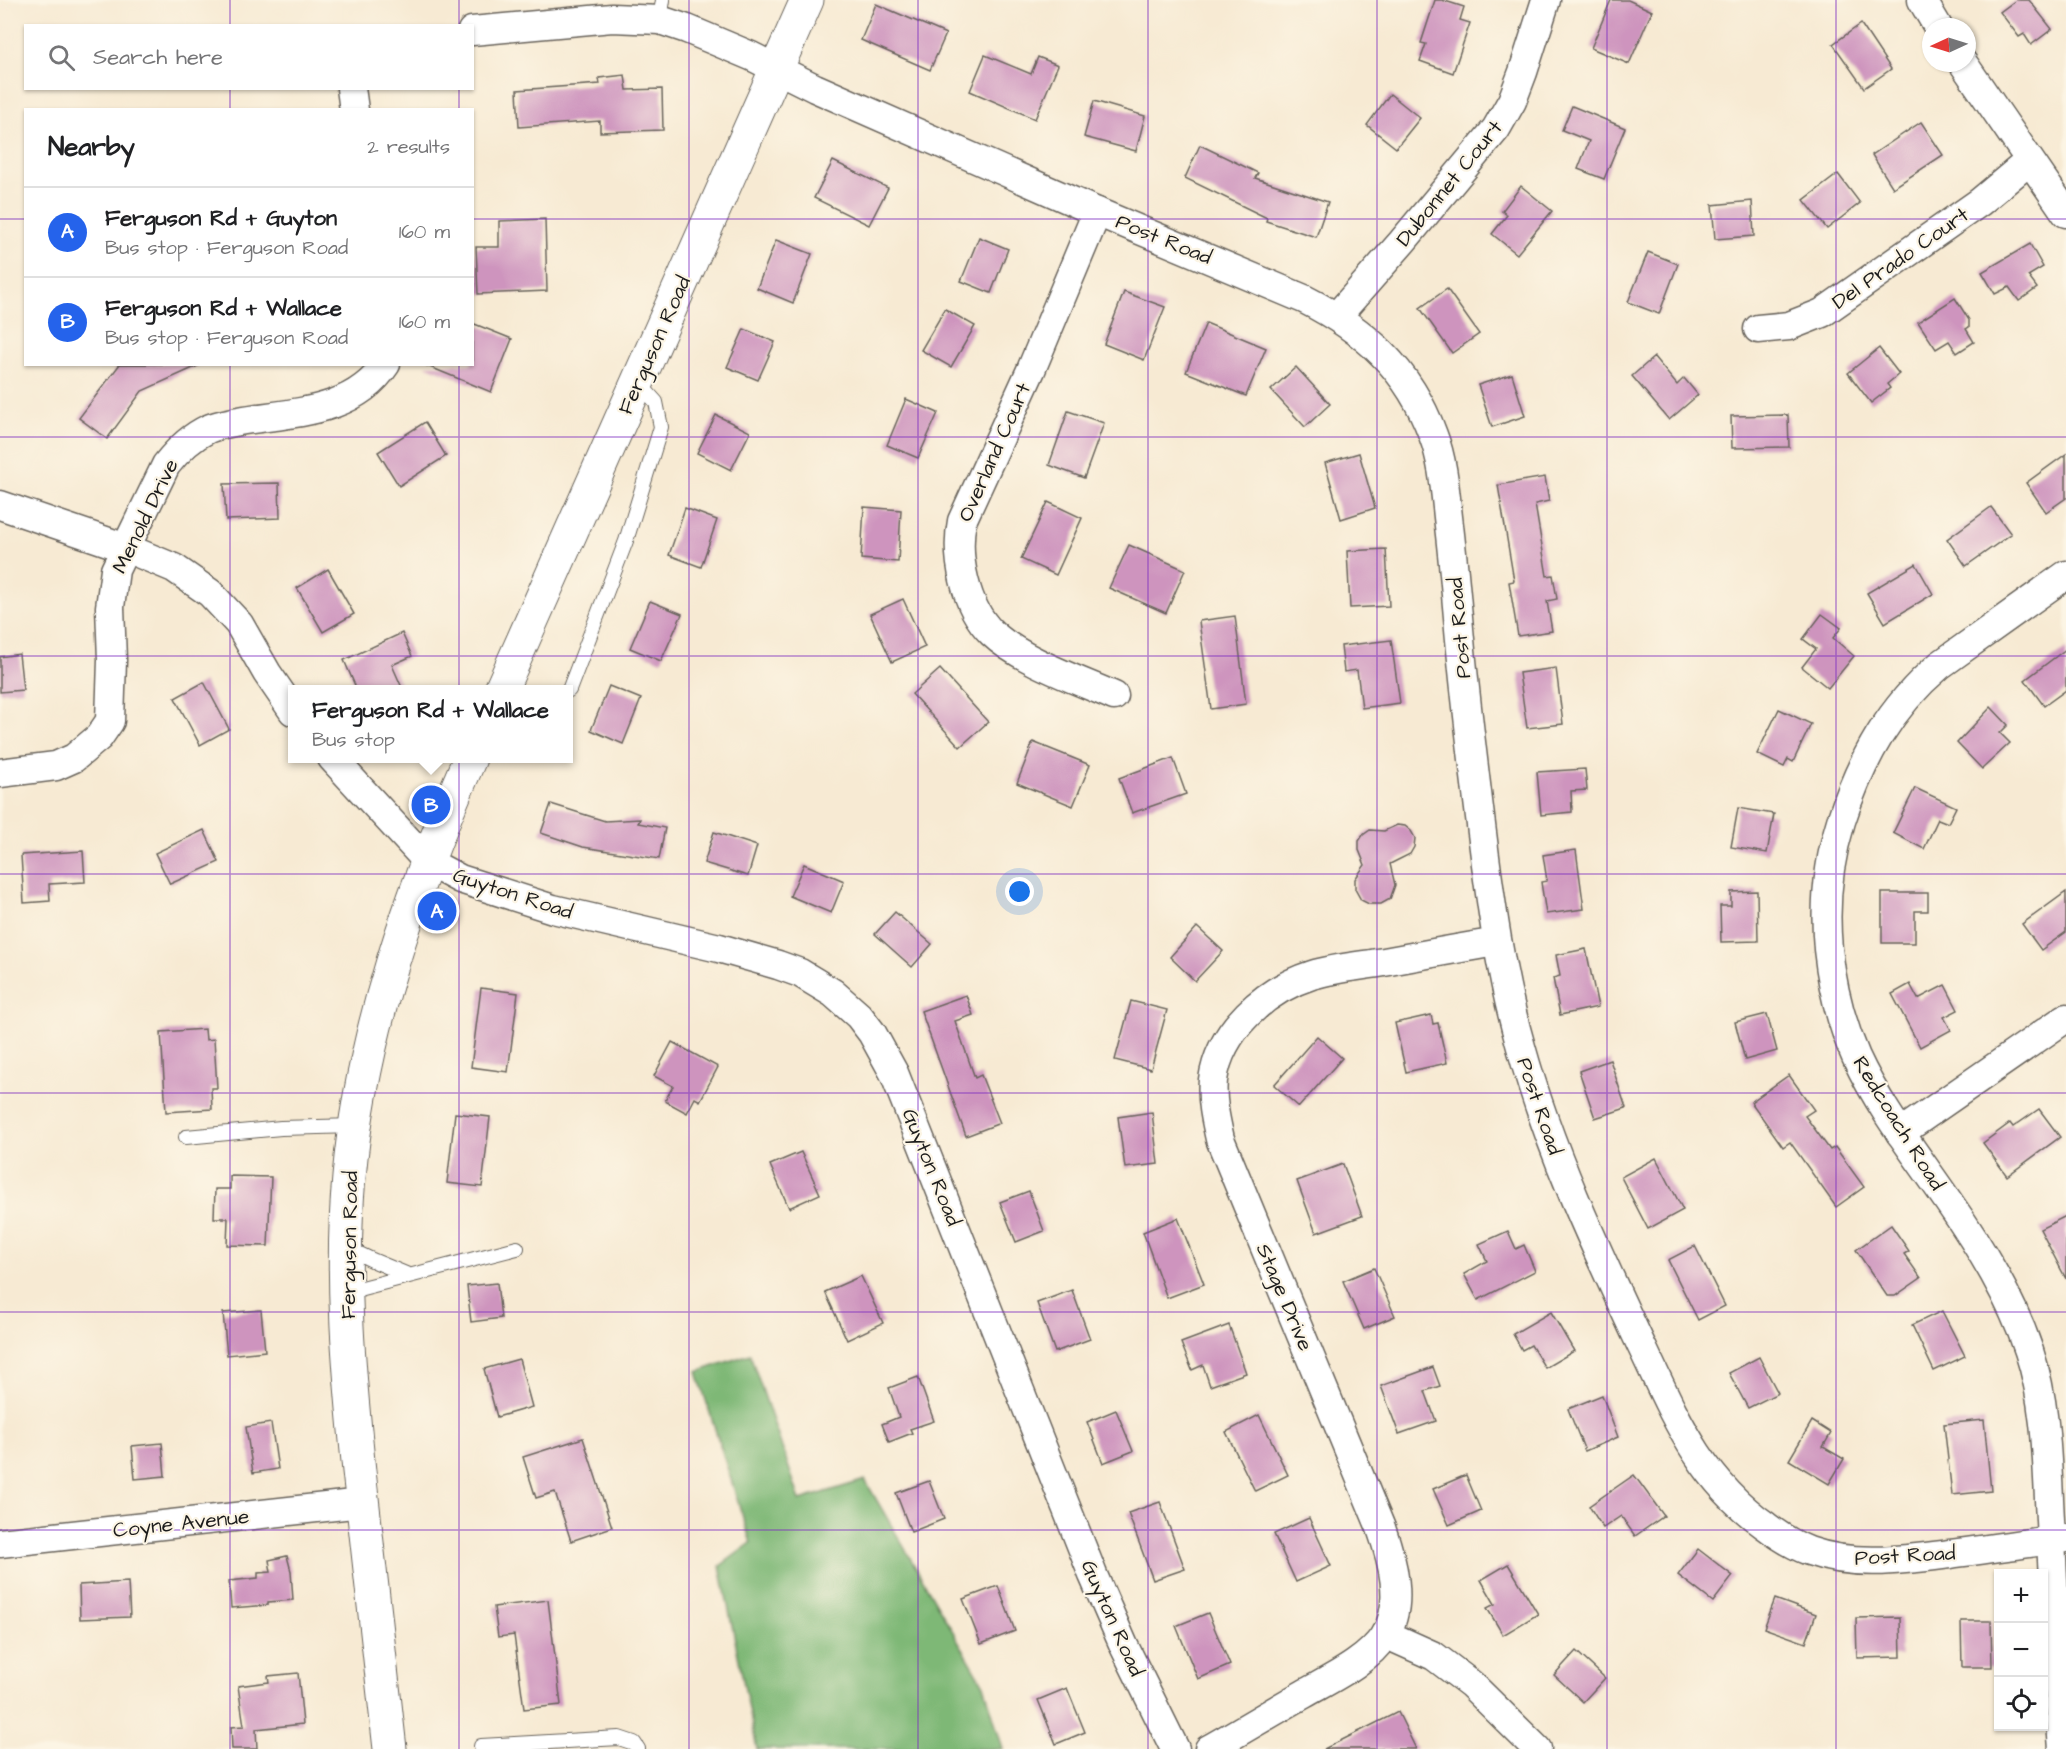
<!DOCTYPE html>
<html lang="en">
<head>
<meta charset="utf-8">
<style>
  body { margin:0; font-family:"Architects Daughter",sans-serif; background:#f2f2f2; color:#202124 }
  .controls { position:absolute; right:18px; bottom:18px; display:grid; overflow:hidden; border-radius:0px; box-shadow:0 2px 4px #0004 }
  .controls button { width:54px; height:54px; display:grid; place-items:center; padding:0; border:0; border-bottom:2px solid #e0e0e0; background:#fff; color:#202124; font:30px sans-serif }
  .compass { position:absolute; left:1922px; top:18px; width:54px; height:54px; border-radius:50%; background:#fff; box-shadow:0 2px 4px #0004; rotate:266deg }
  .you { position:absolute; left:1020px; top:892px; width:21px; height:21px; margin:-15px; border:4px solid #fff; border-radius:50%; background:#1a73e8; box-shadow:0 0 0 9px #1a73e833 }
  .badge { display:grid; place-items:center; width:39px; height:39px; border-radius:50%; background:#2563eb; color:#fff; font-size:20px; font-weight:700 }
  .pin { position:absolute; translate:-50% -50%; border:3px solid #fff; box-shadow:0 2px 6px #0006 }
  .popup { position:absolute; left:288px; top:685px; width:285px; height:78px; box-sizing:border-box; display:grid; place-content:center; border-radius:0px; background:#fff; filter:drop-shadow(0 2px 4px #0005); font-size:20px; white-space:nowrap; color:#757577 }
  .popup b { font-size:22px; color:#202124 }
  .popup::after { content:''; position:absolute; left:50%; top:100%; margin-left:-12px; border:12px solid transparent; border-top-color:#fff }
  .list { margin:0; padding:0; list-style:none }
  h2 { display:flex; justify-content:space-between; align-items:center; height:78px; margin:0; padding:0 24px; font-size:26px }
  h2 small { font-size:20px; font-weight:400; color:#757577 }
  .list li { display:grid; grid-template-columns:39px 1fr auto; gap:18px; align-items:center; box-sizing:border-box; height:90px; padding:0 24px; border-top:2px solid #e0e0e0 }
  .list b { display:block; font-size:22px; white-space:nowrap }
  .list p { margin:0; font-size:20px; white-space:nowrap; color:#757577 }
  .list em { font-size:20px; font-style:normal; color:#757577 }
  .icon { flex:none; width:33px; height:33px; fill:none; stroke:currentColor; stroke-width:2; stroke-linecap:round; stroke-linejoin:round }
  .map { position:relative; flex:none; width:2066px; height:1749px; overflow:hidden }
  .search { position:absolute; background:#fff; box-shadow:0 2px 4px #0004; left:24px; top:24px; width:450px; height:66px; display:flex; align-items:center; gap:15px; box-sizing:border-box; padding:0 21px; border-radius:0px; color:#757577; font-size:22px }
  .panel { position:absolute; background:#fff; box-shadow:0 2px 4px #0004; left:24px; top:108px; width:450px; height:258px; border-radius:0px }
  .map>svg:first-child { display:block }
  .forest { fill:#7eb876; stroke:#4d6a49; stroke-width:1.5 }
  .building { fill:#ce94be }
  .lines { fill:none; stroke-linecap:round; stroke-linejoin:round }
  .service-casing { stroke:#69645c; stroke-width:16 }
  .minor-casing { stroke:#69645c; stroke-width:31 }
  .tertiary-casing { stroke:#69645c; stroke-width:35 }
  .service { stroke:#fff; stroke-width:14 }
  .minor { stroke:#fff; stroke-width:28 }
  .tertiary { stroke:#fff; stroke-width:33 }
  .grid { fill:none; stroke:#7b2cbf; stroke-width:1.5; stroke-opacity:0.55 }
  .labels { text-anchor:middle; stroke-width:4.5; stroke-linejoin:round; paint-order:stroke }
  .street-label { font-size:21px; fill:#1c1c1c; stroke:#fcf5e5 }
</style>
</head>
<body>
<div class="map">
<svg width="2066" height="1749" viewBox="0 0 2066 1749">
  <rect width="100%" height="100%" fill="#fcf5e5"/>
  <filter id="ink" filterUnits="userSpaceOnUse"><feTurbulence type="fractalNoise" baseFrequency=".0167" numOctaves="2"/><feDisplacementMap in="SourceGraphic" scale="12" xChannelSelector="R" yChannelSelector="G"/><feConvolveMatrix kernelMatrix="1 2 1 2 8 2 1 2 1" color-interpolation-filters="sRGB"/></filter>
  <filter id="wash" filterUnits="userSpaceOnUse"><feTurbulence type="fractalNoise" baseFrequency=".008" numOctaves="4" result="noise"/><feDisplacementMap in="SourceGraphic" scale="24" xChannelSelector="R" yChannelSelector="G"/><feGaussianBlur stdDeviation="1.35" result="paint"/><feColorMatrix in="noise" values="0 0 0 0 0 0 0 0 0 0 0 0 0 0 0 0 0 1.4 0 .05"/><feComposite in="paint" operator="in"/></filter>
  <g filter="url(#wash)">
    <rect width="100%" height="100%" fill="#f7ead3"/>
    <!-- forest -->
    <path class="forest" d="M750,1354L800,1500L865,1480L984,1685L1003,1749H757L720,1566L751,1543L697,1372Z"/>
    <g id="blocks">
      <!-- building -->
      <g class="building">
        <path d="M1435,0H1442L1464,7L1460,20L1470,23L1453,73L1420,61L1426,44L1421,43Z"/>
        <path d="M1611,0H1628L1652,11L1629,64L1591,48Z"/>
        <path d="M2016,0H2029L2052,29L2031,45L2024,34L2019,37L2000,12Z"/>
        <path d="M876,4L946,34L930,70L861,40Z"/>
        <path d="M1861,24L1891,69L1864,88L1833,44Z"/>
        <path d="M985,55L1031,74L1038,57L1058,65L1035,119L970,91Z"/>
        <path d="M625,75L627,90L662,89L663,130L600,132V121L519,127L517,90L600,84L599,78Z"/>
        <path d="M1390,94L1420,118L1396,148L1367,125Z"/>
        <path d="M1094,101L1145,116L1136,151L1084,137Z"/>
        <path d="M1572,106L1625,128L1604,179L1578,169L1589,141L1562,130Z"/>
        <path d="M1921,122L1943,155L1893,188L1872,155Z"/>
        <path d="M1200,145L1258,173L1255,178L1328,202L1316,237L1266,221L1267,218L1185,178Z"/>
        <path d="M833,161L888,188L869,225L814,198Z"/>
        <path d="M1838,174L1860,203L1827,229L1804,200Z"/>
        <path d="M1521,186L1552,211L1517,254L1492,234L1507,215L1502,211Z"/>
        <path d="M1752,201L1754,236L1715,239L1712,205Z"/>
        <path d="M545,219L547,291L478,294L476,247H499V221Z"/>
        <path d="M979,237L1008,249L991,293L961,281Z"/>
        <path d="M776,240L812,254L793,303L757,288Z"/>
        <path d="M2030,244L2043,267L2028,276L2037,288L2019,301L2009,287L1995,294L1982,272Z"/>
        <path d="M1648,252L1678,264L1659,314L1628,302Z"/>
        <path d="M1447,289L1479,334L1452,353L1420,308Z"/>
        <path d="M1124,292L1165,307L1144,360L1104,344Z"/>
        <path d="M1955,298L1969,320V327L1966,329L1974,342L1957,353L1949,341L1936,349L1918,322Z"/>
        <path d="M945,309L975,326L951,367L921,350Z"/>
        <path d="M472,323L512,339L491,392L425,365L472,364Z"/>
        <path d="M1206,323L1266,348L1246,396L1186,372Z"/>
        <path d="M744,329L775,342L758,380L727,367Z"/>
        <path d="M1879,348L1899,374L1887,384L1890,388L1871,403L1848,373Z"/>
        <path d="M1654,357L1677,385L1684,378L1698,395L1669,420L1632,376Z"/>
        <path d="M120,364H202L142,391L107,439L79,418Z"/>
        <path d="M1296,367L1330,404L1305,427L1271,390Z"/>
        <path d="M1512,374L1525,416L1492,427L1478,385Z"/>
        <path d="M906,399L938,413L918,458L887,445Z"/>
        <path d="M1068,411L1104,423L1084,478L1049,465Z"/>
        <path d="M716,415L750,432L731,470L697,453Z"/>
        <path d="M1788,415L1789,447L1732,448L1731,416Z"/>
        <path d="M425,422L446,456L399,486L378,452Z"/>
        <path d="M1359,453L1375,508L1341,519L1325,463Z"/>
        <path d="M2066,454V498L2046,512L2026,483Z"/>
        <path d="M1545,477L1549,501L1535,504L1547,576L1553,575L1557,599L1547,601L1552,631L1518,636L1509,582L1514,581L1498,485Z"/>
        <path d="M279,483L280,518L226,520L224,484Z"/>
        <path d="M1048,502L1082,518L1056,575L1021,559Z"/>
        <path d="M864,507L901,510L898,562L861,559Z"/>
        <path d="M1991,507L2011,534L1966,566L1947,539Z"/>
        <path d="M685,508L717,520L701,567L669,555Z"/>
        <path d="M1129,545L1185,570L1166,613L1109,588Z"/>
        <path d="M1386,549L1389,606L1350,608L1347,551Z"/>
        <path d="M1916,564L1933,594L1885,623L1867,593Z"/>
        <path d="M328,569L354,614L323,632L297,588Z"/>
        <path d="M903,599L925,647L892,662L870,614Z"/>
        <path d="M650,601L682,614L661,661L630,648Z"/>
        <path d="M1822,614L1841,628L1833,638L1854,656L1828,688L1802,667L1816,649L1803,639Z"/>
        <path d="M1235,616L1246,704L1211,709L1199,621Z"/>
        <path d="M402,633L412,656L392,665L403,690H357L344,660Z"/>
        <path d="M1391,640L1400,703L1362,708L1357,670L1344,672L1341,646Z"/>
        <path d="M2066,649V690L2044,706L2025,680Z"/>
        <path d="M19,654L23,690L0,692V657Z"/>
        <path d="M1556,668L1563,724L1527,728L1519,673Z"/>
        <path d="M940,669L988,722L960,747L912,694Z"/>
        <path d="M204,682L229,729L200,745L175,698Z"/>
        <path d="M609,686L641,699L623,744L591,730Z"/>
        <path d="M1991,707L2008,725L2000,733L2010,743L1982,769L1957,743Z"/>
        <path d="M1779,709L1811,724L1793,762L1788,759L1784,767L1757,754Z"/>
        <path d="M1033,742L1090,765L1073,806L1017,783Z"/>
        <path d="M1173,758L1186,794L1132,813L1119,778Z"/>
        <path d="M1585,769L1587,790L1571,791L1572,812L1541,815L1537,772Z"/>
        <path d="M1915,788L1956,807L1948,823L1938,819L1924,849L1893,833Z"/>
        <path d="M551,804L605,821L640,819L638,823L665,828L659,859L583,847L541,833Z"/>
        <path d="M1738,808L1774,814L1767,853L1731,847Z"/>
        <path d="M1397,825L1405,826L1411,831L1415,838L1414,847L1410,854L1390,864L1395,885L1390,899L1381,904H1369L1361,900L1355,889V879L1365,865L1359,850V841L1363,835L1370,830L1384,831Z"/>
        <path d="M204,830L219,862L170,884L155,853Z"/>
        <path d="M714,832L757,846L748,876L704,863Z"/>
        <path d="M1576,850L1584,909L1546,914L1541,882L1547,881L1543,855Z"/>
        <path d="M83,851L85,882L49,884L50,901L24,903L21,855Z"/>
        <path d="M804,864L844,881L831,913L790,896Z"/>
        <path d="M1757,891L1758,941L1721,942L1720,906H1731V892Z"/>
        <path d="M2066,892V932L2041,950L2022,924Z"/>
        <path d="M1882,893H1928V911H1915V943H1882Z"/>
        <path d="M895,912L932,944L912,967L875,934Z"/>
        <path d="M1197,927L1223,951L1195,981L1170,957Z"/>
        <path d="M1586,949L1598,1007L1560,1015L1553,978L1560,976L1556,955Z"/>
        <path d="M1910,984L1918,999L1945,985L1958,1010L1944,1017L1951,1030L1920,1047L1892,994Z"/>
        <path d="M481,988L518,993L508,1072L471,1067Z"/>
        <path d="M966,995L973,1015L955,1021L975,1078L981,1075L1000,1123L966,1136L921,1011Z"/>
        <path d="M1131,1001L1167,1010L1151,1069L1115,1060Z"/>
        <path d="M1767,1014L1777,1051L1745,1060L1735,1022Z"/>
        <path d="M1431,1015L1433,1024L1438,1023L1447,1063L1406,1072L1395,1023Z"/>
        <path d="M205,1029L206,1040L214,1039L217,1088H211L212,1109L166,1112L161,1032Z"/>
        <path d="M1317,1036L1342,1058L1299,1107L1274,1085Z"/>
        <path d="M672,1042L718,1067L700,1101L695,1098L687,1113L665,1101L673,1086L654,1076Z"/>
        <path d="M1610,1060L1626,1108L1595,1118L1579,1071Z"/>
        <path d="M1789,1075L1814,1110L1805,1116L1830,1150L1835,1147L1864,1187L1836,1207L1790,1142L1783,1147L1751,1102Z"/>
        <path d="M2039,1109L2060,1137L2007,1176L1983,1143L2010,1123L2013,1127Z"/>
        <path d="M1152,1112L1158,1164L1125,1168L1118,1117Z"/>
        <path d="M455,1113L490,1117L482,1187L447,1183Z"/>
        <path d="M801,1152L820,1194L789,1208L770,1165Z"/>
        <path d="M1656,1158L1683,1210L1648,1229L1621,1177Z"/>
        <path d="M1343,1164L1362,1216L1316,1233L1297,1181Z"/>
        <path d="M230,1176L271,1177L268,1246L227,1245L228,1218H214L215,1189H230Z"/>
        <path d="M1029,1191L1044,1231L1016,1242L1000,1202Z"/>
        <path d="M2066,1216V1279L2040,1229Z"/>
        <path d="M1178,1218L1204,1284L1167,1298L1143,1232Z"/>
        <path d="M1891,1225L1909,1251L1904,1254L1921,1278L1895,1296H1887L1856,1250Z"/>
        <path d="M1508,1231L1516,1249L1524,1245L1535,1271L1478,1300L1464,1274L1487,1261L1479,1244Z"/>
        <path d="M1695,1246L1725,1306L1698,1320L1668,1260Z"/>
        <path d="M1374,1268L1395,1316L1364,1329L1343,1281Z"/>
        <path d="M861,1276L883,1323L847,1340L825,1292Z"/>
        <path d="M497,1283L501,1318L471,1322L467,1286Z"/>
        <path d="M1072,1290L1090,1339L1055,1352L1037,1303Z"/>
        <path d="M261,1310L265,1351L227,1355L223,1313Z"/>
        <path d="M1942,1311L1965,1356L1934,1371L1912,1325Z"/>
        <path d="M1551,1312L1574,1351L1545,1368L1531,1345L1522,1350L1513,1334Z"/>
        <path d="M1229,1325L1246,1373L1210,1386L1203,1365L1192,1370L1181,1343Z"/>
        <path d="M1759,1357L1778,1393L1748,1408L1729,1373Z"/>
        <path d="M519,1359L532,1407L497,1417L484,1369Z"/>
        <path d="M1433,1367L1440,1386L1425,1391L1436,1421L1399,1434L1381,1386Z"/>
        <path d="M918,1377L934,1421L910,1429L912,1433L889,1442L882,1424L899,1417L889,1388Z"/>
        <path d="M1602,1395L1618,1437L1585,1451L1568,1409Z"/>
        <path d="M1116,1410L1133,1451L1103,1463L1087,1422Z"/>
        <path d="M1259,1415L1288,1475L1255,1491L1226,1432Z"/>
        <path d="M1984,1420L1991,1491L1952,1495L1944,1424Z"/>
        <path d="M1812,1421L1831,1433L1823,1447L1844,1459L1829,1484L1789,1460Z"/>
        <path d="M271,1423L278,1469L253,1473L246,1427Z"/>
        <path d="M583,1438L612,1527L571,1541L555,1492L536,1498L523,1457Z"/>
        <path d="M162,1443L165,1476L135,1479L132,1446Z"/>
        <path d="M1466,1475L1481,1511L1449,1525L1433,1489Z"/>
        <path d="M1634,1475L1664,1516L1635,1536L1621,1516L1603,1528L1589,1506Z"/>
        <path d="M929,1481L944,1519L911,1532L896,1493Z"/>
        <path d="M1160,1502L1185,1569L1153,1580L1128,1513Z"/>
        <path d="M1309,1518L1331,1566L1296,1582L1274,1534Z"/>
        <path d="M1698,1549L1733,1576L1713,1602L1678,1575Z"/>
        <path d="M287,1556L291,1571L293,1600L268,1602V1605L231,1608L229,1581L258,1578V1573L271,1572L269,1560Z"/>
        <path d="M1508,1564L1538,1614L1503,1635L1487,1608L1495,1604L1481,1580Z"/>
        <path d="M128,1582L130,1617L80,1619L79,1585Z"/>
        <path d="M998,1586L1015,1631L981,1644L963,1599Z"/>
        <path d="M1775,1599L1816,1614L1806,1643L1764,1628Z"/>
        <path d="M548,1600L561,1705L524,1709L514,1635L498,1637L494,1607Z"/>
        <path d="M1208,1613L1230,1665L1198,1679L1176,1626Z"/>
        <path d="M1900,1617L1901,1657L1857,1658L1856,1618Z"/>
        <path d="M1961,1621H1991L1992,1667H1962Z"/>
        <path d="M1576,1651L1605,1678L1583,1702L1554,1675Z"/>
        <path d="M298,1673L303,1724L256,1729L257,1749H232L231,1727L244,1726L238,1686L269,1682L268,1676Z"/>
        <path d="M1067,1688L1085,1732L1056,1744L1038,1700Z"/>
        <path d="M1398,1712L1416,1749H1324Z"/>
      </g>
    </g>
  </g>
  <g filter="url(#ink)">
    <use href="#blocks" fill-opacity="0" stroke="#69645c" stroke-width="1.5"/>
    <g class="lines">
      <defs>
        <g id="service">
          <path d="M660,20L663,0"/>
          <path d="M569,690L626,541L661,427L656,402L638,382"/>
          <path d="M186,1137L281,1128L355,1126"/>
          <path d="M347,1248L372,1260L408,1275"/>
          <path d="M347,1292L517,1248"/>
          <path d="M481,1746L619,1738L634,1743L638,1749"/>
        </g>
        <g id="minor">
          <path d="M1922,0L1938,27"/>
          <path d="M472,31L612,18L660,20L687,29L751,56L815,88L1097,212L1304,299C1365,330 1409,369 1433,435C1443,461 1445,489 1448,517C1452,550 1455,583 1458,617C1464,689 1473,761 1482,833C1491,905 1501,978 1521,1047C1550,1152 1597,1251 1643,1349C1676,1419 1701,1480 1766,1526C1779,1536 1793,1545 1809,1551C1854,1567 1903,1560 1950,1554C1989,1549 2027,1543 2066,1538"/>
          <path d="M1963,63L2066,213"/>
          <path d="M351,88L354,110"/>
          <path d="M1097,212L1031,370L962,521C955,556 965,607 992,633C1020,660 1078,680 1114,696"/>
          <path d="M1337,316L1402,242L1496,129L1512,101L1523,72L1546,0"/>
          <path d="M1758,329L1789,326L1822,313L1980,202L2029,161"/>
          <path d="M0,505L126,548L174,568L210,593L239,624L267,673L293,711"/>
          <path d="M332,758L428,862L460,879L553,909L719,948L778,965L800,973L833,993L859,1016L872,1033L894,1073L1093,1575L1124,1646L1175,1749"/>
          <path d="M0,773L56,766L74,758L99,737L110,721L112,660L110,607L115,570L166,465C177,451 191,437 208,429C217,425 229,423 239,421C291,412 353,414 386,364"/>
          <path d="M1900,1133L2066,1018"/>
          <path d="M0,1543L362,1503"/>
          <path d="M1385,1634L1434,1656L1471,1684L1537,1749"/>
          <path d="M1209,1749C1241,1731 1272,1712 1304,1694C1332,1678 1367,1662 1385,1635C1405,1604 1392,1559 1381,1528L1220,1139C1216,1121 1211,1100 1213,1080C1220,1030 1265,990 1312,975C1335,968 1360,966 1384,962C1422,955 1460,948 1497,942"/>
          <path d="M2063,1749C2057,1673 2054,1596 2050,1520C2047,1463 2047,1405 2029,1351C2011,1297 1980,1247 1948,1201C1916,1154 1880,1109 1856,1057C1841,1023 1832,986 1828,949C1824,906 1828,863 1841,821C1861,759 1890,707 1940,665L2066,575"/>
        </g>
        <g id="tertiary">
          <path d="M501,690L807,0"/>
          <path d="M390,1749C380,1656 369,1564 359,1471C349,1373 340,1275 349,1177C362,1032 412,890 470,758"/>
        </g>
      </defs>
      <!-- service casing -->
      <use href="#service" class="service-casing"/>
      <!-- minor casing -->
      <use href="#minor" class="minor-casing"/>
      <!-- tertiary casing -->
      <use href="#tertiary" class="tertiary-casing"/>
      <!-- service -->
      <use href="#service" class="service"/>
      <!-- minor -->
      <use href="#minor" class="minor"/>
      <!-- tertiary -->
      <use href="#tertiary" class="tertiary"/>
    </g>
  </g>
  <!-- grid -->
  <path class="grid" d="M230,0V26M459,0V26M689,0V1749M918,0V1749M1148,0V1749M1377,0V1749M1607,0V1749M1836,0V1749M230,88V110M459,88V110M0,219H26M472,219H2066M230,364V1749M459,364V1749M0,437H2066M0,656H2066M0,874H2066M0,1093H2066M0,1312H2066M0,1530H2066"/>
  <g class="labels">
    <!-- street labels -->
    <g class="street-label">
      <text transform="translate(1449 183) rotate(-51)" y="7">Dubonnet Court</text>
      <text transform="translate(1164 239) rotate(22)" y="7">Post Road</text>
      <text transform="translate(1900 258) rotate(-35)" y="7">Del Prado Court</text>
      <text transform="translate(654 345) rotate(-66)" y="7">Ferguson Road</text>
      <text transform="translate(994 452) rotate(-66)" y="7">Overland Court</text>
      <text transform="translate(145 516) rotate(-64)" y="7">Menold Drive</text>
      <text transform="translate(1459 628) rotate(-95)" y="7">Post Road</text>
      <text transform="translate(513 893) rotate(18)" y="7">Guyton Road</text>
      <text transform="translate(1540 1106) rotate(71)" y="7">Post Road</text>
      <text transform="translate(1899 1123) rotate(58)" y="7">Redcoach Road</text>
      <text transform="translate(932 1167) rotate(68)" y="7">Guyton Road</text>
      <text transform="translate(349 1245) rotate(-89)" y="7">Ferguson Road</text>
      <text transform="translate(1285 1297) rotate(67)" y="7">Stage Drive</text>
      <text transform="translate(181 1523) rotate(-6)" y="7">Coyne Avenue</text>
      <text transform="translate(1905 1555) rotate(-3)" y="7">Post Road</text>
      <text transform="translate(1113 1618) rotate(66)" y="7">Guyton Road</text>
    </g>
  </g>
</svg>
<div class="controls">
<button>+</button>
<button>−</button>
<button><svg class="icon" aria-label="locate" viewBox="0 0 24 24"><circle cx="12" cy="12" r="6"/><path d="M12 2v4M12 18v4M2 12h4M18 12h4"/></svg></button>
</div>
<svg class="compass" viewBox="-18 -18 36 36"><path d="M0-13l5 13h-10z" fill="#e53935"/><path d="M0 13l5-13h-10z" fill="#757577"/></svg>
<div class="you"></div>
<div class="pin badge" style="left:437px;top:911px">A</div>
<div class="pin badge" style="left:431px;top:805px">B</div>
<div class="popup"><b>Ferguson Rd + Wallace</b>Bus stop</div>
<div class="search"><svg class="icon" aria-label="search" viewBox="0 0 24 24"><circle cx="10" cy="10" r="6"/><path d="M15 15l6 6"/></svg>Search here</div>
<section class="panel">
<h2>Nearby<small>2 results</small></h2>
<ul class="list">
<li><span class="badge">A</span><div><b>Ferguson Rd + Guyton</b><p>Bus stop · Ferguson Road</p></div><em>160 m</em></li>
<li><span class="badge">B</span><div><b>Ferguson Rd + Wallace</b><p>Bus stop · Ferguson Road</p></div><em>160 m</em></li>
</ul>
</section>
</div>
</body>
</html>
